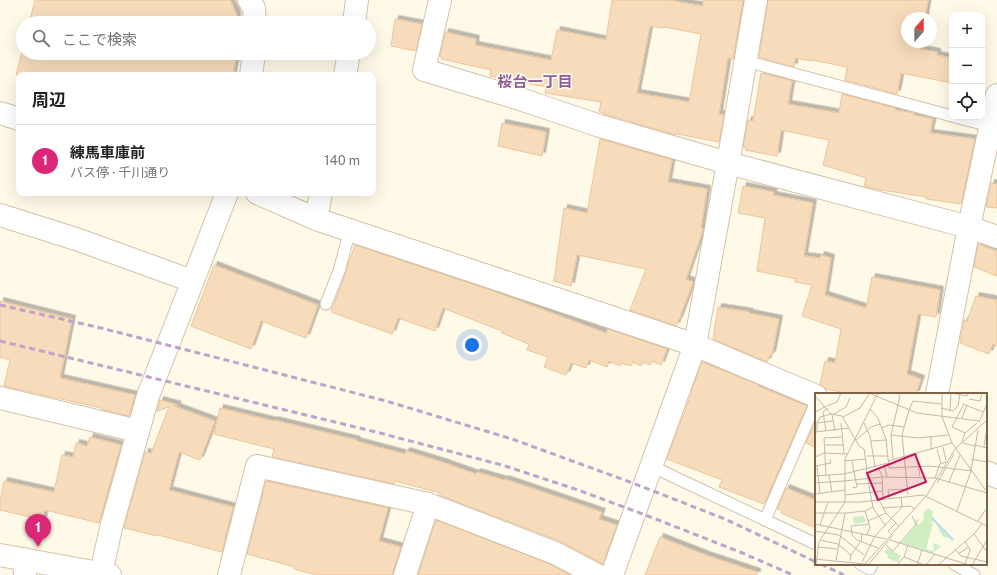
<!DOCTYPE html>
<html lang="ja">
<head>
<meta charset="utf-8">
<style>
  body { margin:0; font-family:"Public Sans","Noto Sans JP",sans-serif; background:#f2f2f2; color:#222 }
  .controls { position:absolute; right:12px; top:12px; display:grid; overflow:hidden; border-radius:8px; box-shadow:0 4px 16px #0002 }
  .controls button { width:36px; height:36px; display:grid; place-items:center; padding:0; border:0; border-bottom:1px solid #e0e0e0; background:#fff; color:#222; font:20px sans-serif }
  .compass { position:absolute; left:901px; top:12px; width:36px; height:36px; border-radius:50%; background:#fff; box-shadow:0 4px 16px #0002; rotate:21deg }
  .you { position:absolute; left:472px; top:345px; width:14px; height:14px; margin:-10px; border:3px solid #fff; border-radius:50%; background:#1a73e8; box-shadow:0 0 0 6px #1a73e833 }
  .badge { display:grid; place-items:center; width:26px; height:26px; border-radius:50%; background:#db2777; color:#fff; font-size:13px; font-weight:700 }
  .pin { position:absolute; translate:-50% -33px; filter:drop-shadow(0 1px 2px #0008) }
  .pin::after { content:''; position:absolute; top:21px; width:14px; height:12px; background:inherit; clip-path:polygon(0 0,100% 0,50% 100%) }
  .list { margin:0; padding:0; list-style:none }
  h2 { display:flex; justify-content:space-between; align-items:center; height:52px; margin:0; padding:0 16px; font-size:17px }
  h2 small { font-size:13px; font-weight:400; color:#767676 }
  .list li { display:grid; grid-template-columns:26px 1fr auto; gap:12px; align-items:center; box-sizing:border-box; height:72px; padding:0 16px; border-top:1px solid #e0e0e0 }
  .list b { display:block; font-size:15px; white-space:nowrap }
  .list p { margin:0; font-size:13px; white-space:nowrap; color:#767676 }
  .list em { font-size:13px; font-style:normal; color:#767676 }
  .icon { flex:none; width:22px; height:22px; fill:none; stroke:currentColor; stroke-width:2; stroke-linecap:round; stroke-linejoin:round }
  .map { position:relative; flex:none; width:997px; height:575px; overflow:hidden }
  .search { position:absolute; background:#fff; box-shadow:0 4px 16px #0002; left:16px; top:16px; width:360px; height:44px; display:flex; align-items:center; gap:10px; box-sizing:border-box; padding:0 14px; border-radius:22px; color:#767676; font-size:15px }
  .panel { position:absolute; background:#fff; box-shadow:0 4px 16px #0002; left:16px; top:72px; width:360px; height:124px; border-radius:8px }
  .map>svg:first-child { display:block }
  .building { fill:#f7dcbc; stroke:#ecc59a; fill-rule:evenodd; filter:url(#shadow) }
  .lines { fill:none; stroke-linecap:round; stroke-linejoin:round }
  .service-casing { stroke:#d3c2ab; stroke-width:13 }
  .minor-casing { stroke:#d3c2ab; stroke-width:24 }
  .secondary-casing { stroke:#d7c3a8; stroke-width:24 }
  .service { stroke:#fff; stroke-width:11 }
  .minor { stroke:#fff; stroke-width:22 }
  .secondary { stroke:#fff; stroke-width:22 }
  .rail { stroke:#bea3cb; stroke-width:3; stroke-dasharray:6 4; stroke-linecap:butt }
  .labels { text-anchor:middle; stroke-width:3; stroke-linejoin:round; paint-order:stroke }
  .neighbourhood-label { font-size:15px; font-weight:bold; fill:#8d6099; stroke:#fffbf0 }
  .inset-river { fill:none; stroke:#b9ddeb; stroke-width:2 }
  .inset-road { fill:none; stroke:#c7b8a3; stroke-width:1 }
  .view { fill:#c2185b; fill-opacity:0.15; stroke:#c2185b; stroke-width:2 }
  .inset-edge { fill:none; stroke:#7d6248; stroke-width:2 }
</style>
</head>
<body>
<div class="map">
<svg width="997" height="575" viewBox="0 0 997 575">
  <defs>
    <filter id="shadow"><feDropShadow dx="3.5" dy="-3.5" stdDeviation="0" flood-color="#0004"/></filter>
  </defs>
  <rect width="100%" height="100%" fill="#fff9e8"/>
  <!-- building -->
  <g class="building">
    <path d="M35,0H230L237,15V23H29Z"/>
    <path d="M612,0H668L703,6V0H743L733,59L728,58L719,114L724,115L719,142L677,134L676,135L604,114V113L599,112L601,102L545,93L546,87L490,76L491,70L441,59V56H440L445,32L476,39L475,45L551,60L557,30L606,40ZM650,26L663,28L664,27L701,34L689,102L637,93Z"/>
    <path d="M768,0H928L925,18H907V42H921L920,49L937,52V55L952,58V83L901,73L897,94L845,80L847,67L812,60V61L795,58L794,67L759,57Z"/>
    <path d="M395,19L422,24L416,51L391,46Z"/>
    <path d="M23,48V53H237L233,75H16Z"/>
    <path d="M761,73L792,81L788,104L839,113L842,94L895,108V110L914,113V115L933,119L930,133L975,139L961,204L926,199V197L875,189L864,186L866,178L823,165L829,140L781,130L777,156L745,150L746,148L743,147L748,120L753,121Z"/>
    <path d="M502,123L546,132L542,156L498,146Z"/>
    <path d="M600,139L672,160L668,182L707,189L701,228L703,229V230L686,279L693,282L679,320V319L676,326L630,310L646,269L577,255L571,286L554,281L564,208L587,213Z"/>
    <path d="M991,183L997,184V208L986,207Z"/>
    <path d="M743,186L774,192L773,195L813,203L804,256L820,258L821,255L831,258L825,295L866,308L872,277L940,290L936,317L918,314L907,374L921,379L916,394H851L826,389L820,384L825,361L835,363L841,329L802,316L812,285L795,282L796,279L757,271L765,218L738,213Z"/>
    <path d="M978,244L997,251V276L974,267Z"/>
    <path d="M355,245L493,291L606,333L608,329L667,349L661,365L652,361L650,365L643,362L641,366L633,362L631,366L621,363L620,366L609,361L607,367L589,360L586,368L571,363L566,375L544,367L548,357L527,350L529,344L502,333V331L443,308L435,331L398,318L392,334L331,312L348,267H347Z"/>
    <path d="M214,265L318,305L306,338L261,321L251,349L191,326Z"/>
    <path d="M976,296L997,300V346L993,344L989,354L960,343L964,320L967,321Z"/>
    <path d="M0,301L72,319L60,378L135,395L129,416L101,409V408L4,386L10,360L0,357Z"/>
    <path d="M718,307L750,312L749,313L779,319L772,355H770L767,362L713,339Z"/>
    <path d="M702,362L759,385L758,386L807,406L764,504L719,487L722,480L667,459L692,392H691Z"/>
    <path d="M160,400L178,405L174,406L215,421L200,460L179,452L169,490L233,507L222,552L158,535L157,536L124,528L145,452L151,453L169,407L157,411Z"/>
    <path d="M220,408L274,421V420L357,440L356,441L405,454L406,451L442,462L476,474L477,472L504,480L505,479L602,512L599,519L617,525L603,564L560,541L439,495L440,493L395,481L394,484L272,457L274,449L214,434Z"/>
    <path d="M816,420V448L806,443Z"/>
    <path d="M90,437L121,445L99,523L45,510L43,520L0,510V502L4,481L54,492L62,455L73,457L76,443L87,446Z"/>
    <path d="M266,481L388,508L379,541L401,547L393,571V575H316L294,569L295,567L247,554Z"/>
    <path d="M786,488L816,500V528L781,513L782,510L777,509Z"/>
    <path d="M436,520L550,564L570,575H418Z"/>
    <path d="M660,537L706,555L757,572V575H645Z"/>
  </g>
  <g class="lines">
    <defs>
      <g id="service">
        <path d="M745,61L952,116"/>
        <path d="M955,117L990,126"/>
        <path d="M326,304L339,271L350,230"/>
        <path d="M651,466L816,544"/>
        <path d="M765,520L816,402"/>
        <path d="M860,564L870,569L872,564"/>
        <path d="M954,564L974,575"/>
      </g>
      <g id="minor">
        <path d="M249,0L254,8L255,23"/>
        <path d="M440,0L424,70L523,100L600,126L728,163L969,227L997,237"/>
        <path d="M354,23L357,0"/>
        <path d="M251,75L254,53"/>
        <path d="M345,75L349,53"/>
        <path d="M0,113L19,119"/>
        <path d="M257,193L316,219L695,345L816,396"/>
        <path d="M0,215L79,240L192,281"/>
        <path d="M316,219L321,193"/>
        <path d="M937,394L969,227L997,95"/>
        <path d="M0,398L138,431"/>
        <path d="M986,472L997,477"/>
        <path d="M24,559L25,575"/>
        <path d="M101,573L111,528L148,396L227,193"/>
        <path d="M229,575L257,466L428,504L555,553L597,575"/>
        <path d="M405,575L428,504"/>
        <path d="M612,575L695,345L728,163L756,0"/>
      </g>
      <path id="secondary" d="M0,555L110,575"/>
    </defs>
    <!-- service casing -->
    <use href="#service" class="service-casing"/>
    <!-- minor casing -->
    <use href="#minor" class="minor-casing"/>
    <!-- secondary casing -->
    <use href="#secondary" class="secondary-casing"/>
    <!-- service -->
    <use href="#service" class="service"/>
    <!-- minor -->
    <use href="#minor" class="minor"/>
    <!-- secondary -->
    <use href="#secondary" class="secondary"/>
    <!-- rail -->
    <g class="rail">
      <path d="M0,305L101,328L386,401L512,439L630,482L725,519L816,562"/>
      <path d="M0,341L376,432L502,465L578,490L648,516L740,552L793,575"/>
      <path d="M821,564L844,575"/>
    </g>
  </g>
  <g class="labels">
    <!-- neighbourhood labels -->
    <g class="neighbourhood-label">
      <text x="535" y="87">桜台一丁目</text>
    </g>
  </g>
  <!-- overview -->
  <g transform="translate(815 393)">
    <rect width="172" height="172" fill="#fff9e8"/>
    <path d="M113,115L118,118L117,123L126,136H131L129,140L138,146L137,148L135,145L128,144L120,129L115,128L118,130L111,156L119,158L118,150L126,153L118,160L86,150L101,132L100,127L105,126L102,129L104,132L109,126L108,120ZM49,123L51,129L39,131L38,124ZM73,155L86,163L83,169L72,165L73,162L69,159Z" fill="#cfefc3"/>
    <path class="inset-river" d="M117,125L138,147"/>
    <path class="inset-road" d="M54,0L102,20L164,28M127,0V24L137,50L172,99M137,0L152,3L153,0M0,3L16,21M154,6L165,8L167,1M148,11L168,19M149,11L137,34L150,40M12,13L22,9L26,0M126,15L138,18L143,13L145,0M55,16L63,25L71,46L74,75L115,73L157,78M135,17L136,0M0,19L11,13M17,21L20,38M19,21L31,14L35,5M28,24L45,15L55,0M147,25L152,12M164,29L172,11M2,30L18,28M26,30L29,60M49,30L55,43L60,74M67,35L74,32L89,34M11,38L8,19L13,15M1,39L34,35M2,39V30L5,24L16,21L27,23L44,53L49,56L52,76M76,42L103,45L133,42M116,43V57M41,47L56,34L65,31M56,48L71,47M147,49L150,40L162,30M148,50L160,53M10,52H29M160,52L172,55M128,54L131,68M169,54L171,41M122,56L126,71M101,60L105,84M52,63H72M0,64L9,60L33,61M78,66L76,42L85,3L83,0M156,66L172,69M29,68L51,66M73,68L137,50M69,71L72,84M1,73L16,70L15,66M2,73L5,100M63,74L67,83L68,105M51,76L58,115L70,132M156,77L163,37M29,81L73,70M11,82L9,45L28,44M14,82L29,81M0,83L14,82L17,99M120,85L125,71L131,69M29,88L67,84L120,85L172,100M134,89L145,62M0,90L29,88M122,90L139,61M42,91L67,90M37,95L42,94L37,68M0,101L30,97M30,102L67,98M93,102L87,42L94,17L98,8L126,11M74,104L73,97L92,96M64,107L71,120L84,133M0,109H45L108,102L172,133M68,115L96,113L99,116M50,118L55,134L52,142M142,118L156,78M0,120H31L50,118L58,114M53,128L71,120M163,128L172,115M0,131L71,146M54,131L36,133L37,142L42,147L63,155M5,132L13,109M0,138L24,142L49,162M76,141L73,138L81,130M159,141L172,159M5,147L23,151L36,162M75,147L154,172M150,148L155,157L150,171M71,152L78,158L101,131L97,123M3,154L22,156M140,156L146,163L172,169M143,161L154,154M89,164L109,172M0,166L59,172M21,167L30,120M35,168L36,162L46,148L47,141M47,169L60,143L87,114L86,104M54,171L78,142M1,172L4,149L30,109V66L63,0M49,172L112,102L140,56L172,27M82,172L89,164L93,152M102,172L107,157M111,172L120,161M123,172L159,141L167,131M157,172L172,147"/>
    <path class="view" d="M100,61L111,89L63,107L52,80Z"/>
    <rect width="172" height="172" class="inset-edge"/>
  </g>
</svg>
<div class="controls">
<button>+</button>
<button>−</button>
<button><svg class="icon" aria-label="locate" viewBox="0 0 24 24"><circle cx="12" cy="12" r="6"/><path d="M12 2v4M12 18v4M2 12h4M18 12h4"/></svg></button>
</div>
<svg class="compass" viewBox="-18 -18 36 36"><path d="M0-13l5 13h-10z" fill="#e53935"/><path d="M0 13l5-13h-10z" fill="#767676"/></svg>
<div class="you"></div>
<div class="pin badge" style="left:38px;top:547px">1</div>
<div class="search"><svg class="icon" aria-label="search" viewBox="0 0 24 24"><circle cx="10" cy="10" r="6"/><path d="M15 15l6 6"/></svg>ここで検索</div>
<section class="panel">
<h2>周辺<small></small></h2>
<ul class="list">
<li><span class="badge">1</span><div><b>練馬車庫前</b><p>バス停 · 千川通り</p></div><em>140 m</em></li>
</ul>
</section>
</div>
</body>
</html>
